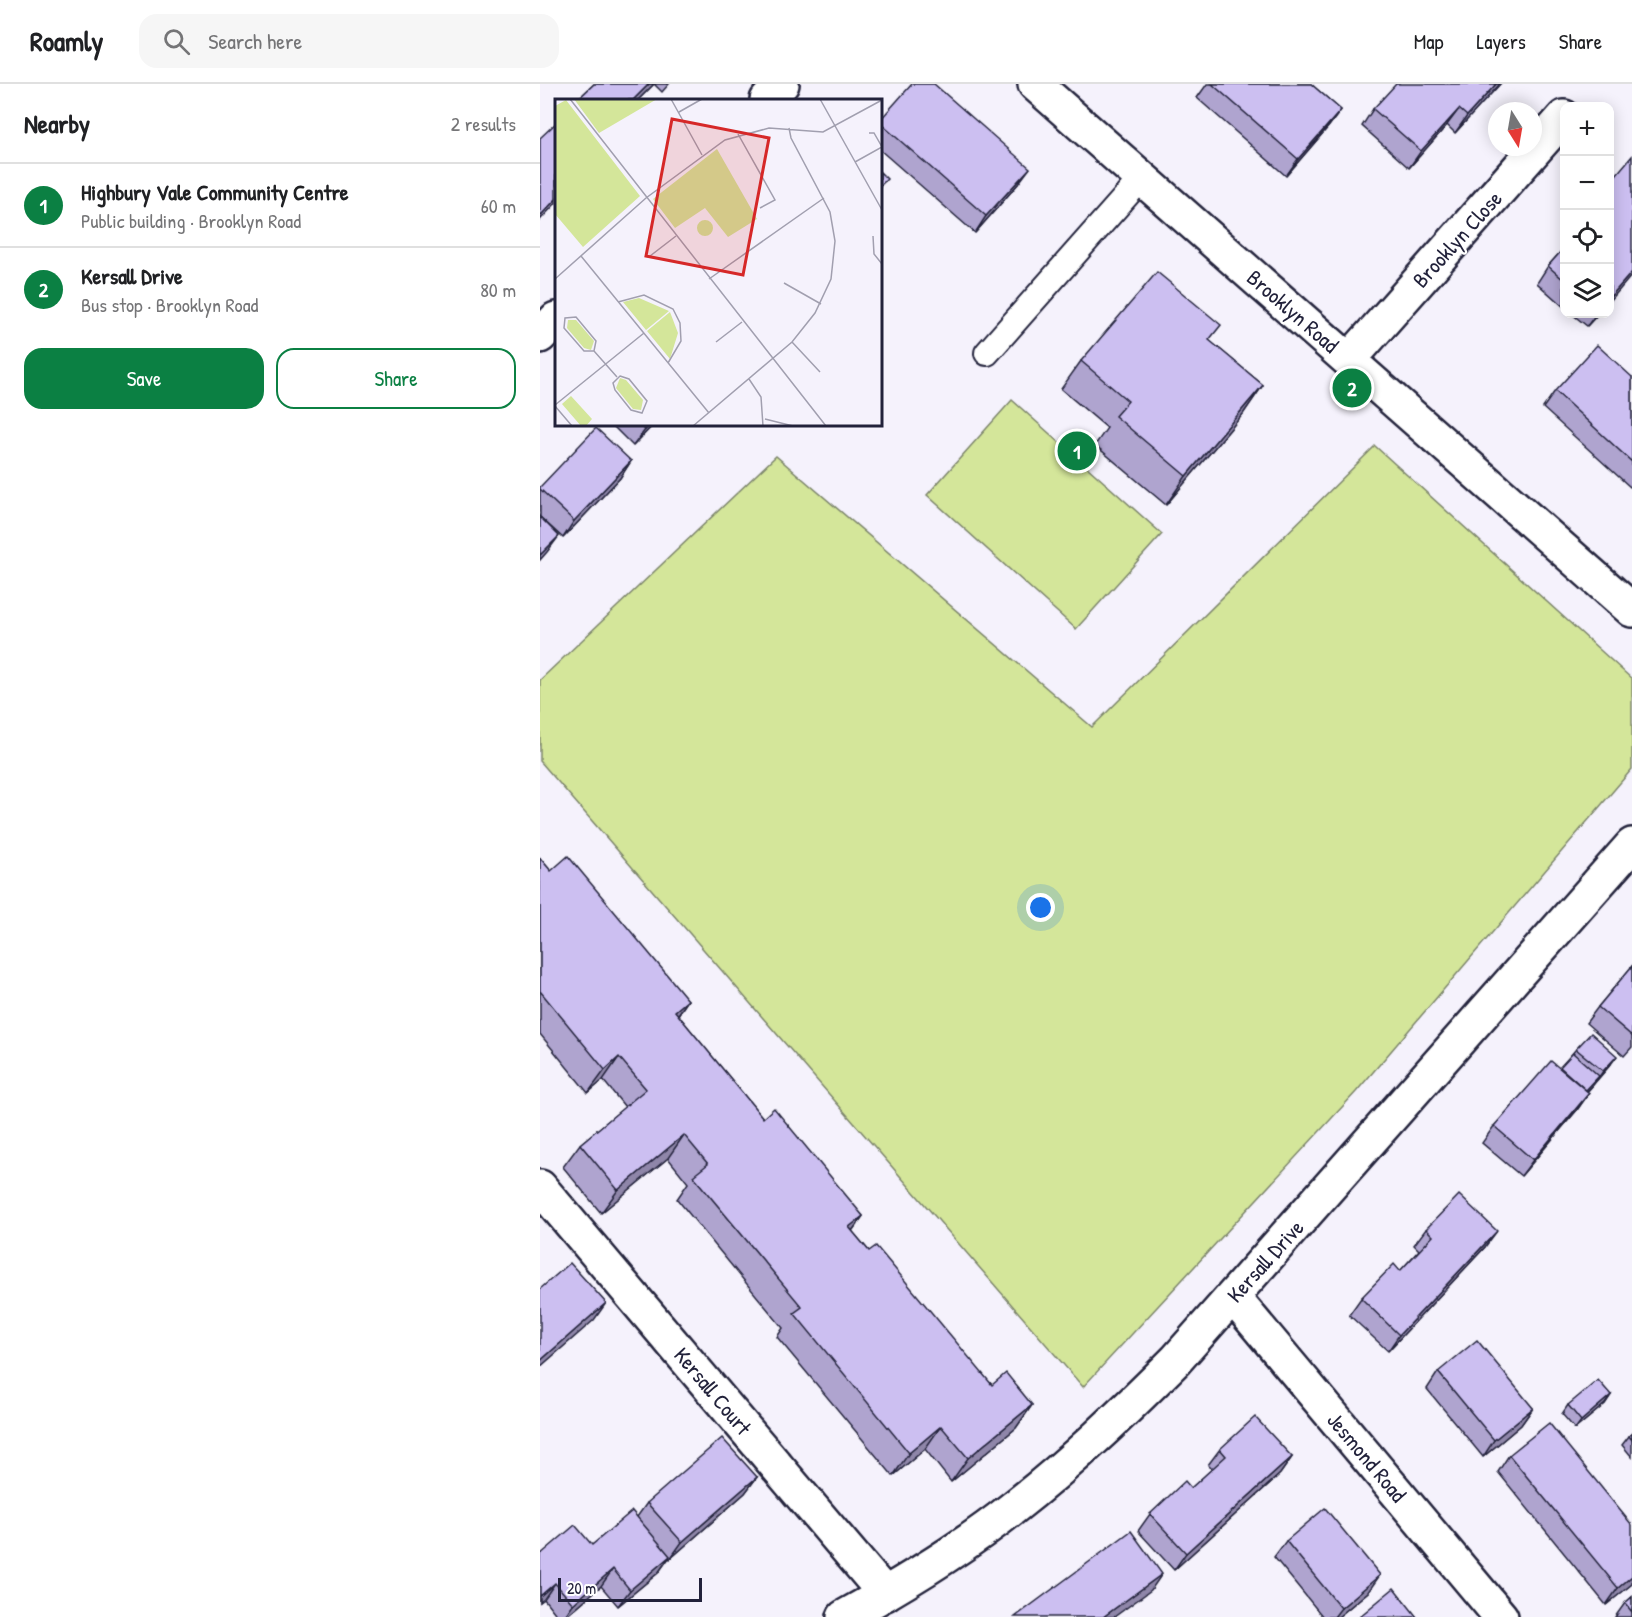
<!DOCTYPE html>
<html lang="en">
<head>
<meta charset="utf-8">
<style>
  body { margin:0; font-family:"Patrick Hand",sans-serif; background:#f6f6f6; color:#202124 }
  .controls { position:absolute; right:18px; top:18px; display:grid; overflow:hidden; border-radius:12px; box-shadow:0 3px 15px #0003 }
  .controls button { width:54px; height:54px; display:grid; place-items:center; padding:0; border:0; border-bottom:2px solid #e0e0e0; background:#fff; color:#202124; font:30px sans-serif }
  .compass { position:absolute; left:948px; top:18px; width:54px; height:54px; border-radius:50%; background:#fff; box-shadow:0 3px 15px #0003; rotate:169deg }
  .scale { position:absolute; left:18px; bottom:15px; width:144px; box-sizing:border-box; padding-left:6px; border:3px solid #22223b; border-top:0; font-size:16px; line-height:21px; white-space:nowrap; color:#22223b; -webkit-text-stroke:4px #fff; paint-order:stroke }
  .you { position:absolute; left:501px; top:824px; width:21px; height:21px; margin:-15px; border:4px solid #fff; border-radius:50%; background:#1a73e8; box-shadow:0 0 0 9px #1a73e833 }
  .badge { display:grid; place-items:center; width:39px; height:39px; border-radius:50%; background:#0b8043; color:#fff; font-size:20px; font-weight:700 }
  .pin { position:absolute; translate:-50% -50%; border:3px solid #fff; box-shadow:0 2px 6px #0006 }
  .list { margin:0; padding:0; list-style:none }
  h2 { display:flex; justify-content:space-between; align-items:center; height:78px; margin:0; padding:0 24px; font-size:26px }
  h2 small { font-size:20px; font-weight:400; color:#757577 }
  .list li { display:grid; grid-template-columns:39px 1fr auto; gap:18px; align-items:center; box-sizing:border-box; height:84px; padding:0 24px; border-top:2px solid #e0e0e0 }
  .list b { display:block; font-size:22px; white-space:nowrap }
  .list p { margin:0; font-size:20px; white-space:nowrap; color:#757577 }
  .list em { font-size:20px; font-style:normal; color:#757577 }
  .actions { display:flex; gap:12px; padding:18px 24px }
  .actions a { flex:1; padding:14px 0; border:2px solid #0b8043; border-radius:18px; text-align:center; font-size:21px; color:#0b8043 }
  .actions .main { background:#0b8043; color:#fff }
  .icon { flex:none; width:33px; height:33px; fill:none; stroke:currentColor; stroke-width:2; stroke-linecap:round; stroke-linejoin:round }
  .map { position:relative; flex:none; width:1092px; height:1533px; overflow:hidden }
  header { display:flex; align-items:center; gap:36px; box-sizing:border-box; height:84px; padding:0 30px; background:#fff; border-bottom:2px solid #e0e0e0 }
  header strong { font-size:28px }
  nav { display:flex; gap:33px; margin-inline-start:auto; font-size:21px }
  .search { width:420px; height:54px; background:#f6f6f6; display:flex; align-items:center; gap:15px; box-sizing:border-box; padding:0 21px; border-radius:18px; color:#757577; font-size:22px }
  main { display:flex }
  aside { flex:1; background:#fff }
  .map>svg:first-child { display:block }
  .green { fill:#d4e69a; stroke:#7b846a; stroke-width:1.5 }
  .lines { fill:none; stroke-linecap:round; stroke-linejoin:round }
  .lane-casing { stroke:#22223b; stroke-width:28 }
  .street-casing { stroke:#22223b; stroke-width:38 }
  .lane { stroke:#fff; stroke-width:24 }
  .street { stroke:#fff; stroke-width:33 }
  .wall { fill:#afa4cf; stroke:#22223b; stroke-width:1.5 }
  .shaded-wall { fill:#8f86a9; stroke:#22223b; stroke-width:1.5 }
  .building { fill:#ccbff1; stroke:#22223b; stroke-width:1.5 }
  .labels { text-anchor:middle; stroke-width:4.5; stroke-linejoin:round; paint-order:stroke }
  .street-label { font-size:22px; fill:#22223b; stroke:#fff }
  .inset-road { fill:none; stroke:#a19faf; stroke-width:1.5 }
  .view { fill:#d62828; fill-opacity:0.15; stroke:#d62828; stroke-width:3 }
  .inset-edge { fill:none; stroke:#22223b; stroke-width:3 }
</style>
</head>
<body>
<header>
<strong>Roamly</strong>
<div class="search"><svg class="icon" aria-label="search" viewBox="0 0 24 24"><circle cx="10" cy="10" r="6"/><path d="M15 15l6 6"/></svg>Search here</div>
<nav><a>Map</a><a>Layers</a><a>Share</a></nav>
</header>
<main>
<aside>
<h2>Nearby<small>2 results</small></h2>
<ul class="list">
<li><span class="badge">1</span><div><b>Highbury Vale Community Centre</b><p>Public building · Brooklyn Road</p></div><em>60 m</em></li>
<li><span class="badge">2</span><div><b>Kersall Drive</b><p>Bus stop · Brooklyn Road</p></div><em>80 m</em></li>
</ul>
<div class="actions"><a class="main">Save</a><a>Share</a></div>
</aside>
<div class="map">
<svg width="1092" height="1533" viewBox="0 0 1092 1533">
  <rect width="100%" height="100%" fill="#f5f2fc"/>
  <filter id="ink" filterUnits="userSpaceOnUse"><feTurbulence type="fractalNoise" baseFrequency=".0167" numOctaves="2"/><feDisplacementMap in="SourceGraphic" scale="12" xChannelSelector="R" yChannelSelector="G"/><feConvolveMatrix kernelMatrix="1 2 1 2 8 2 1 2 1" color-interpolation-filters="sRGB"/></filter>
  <g filter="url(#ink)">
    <!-- green -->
    <g class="green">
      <path d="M472,316L622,450L536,545L387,411Z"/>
      <path d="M835,362L1092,595V685L816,1008L543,1303L0,677V596L236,372L552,643Z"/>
    </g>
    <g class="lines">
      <defs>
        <path id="lane" d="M447,269L602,94"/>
        <g id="street">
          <path d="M495,0L1092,526"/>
          <path d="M227,16L242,0"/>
          <path d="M0,252L16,235"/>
          <path d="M809,276L1024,33"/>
          <path d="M0,1103L345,1510"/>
          <path d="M693,1213L961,1533"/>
          <path d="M304,1533C360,1502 423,1464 473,1424C531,1379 584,1328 636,1276L1092,761"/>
        </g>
      </defs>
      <!-- lane casing -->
      <use href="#lane" class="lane-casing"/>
      <!-- street casing -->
      <use href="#street" class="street-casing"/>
      <!-- lane -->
      <use href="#lane" class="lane"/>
      <!-- street -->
      <use href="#street" class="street"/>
    </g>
    <!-- wall -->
    <g class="wall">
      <path d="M54,0H129L122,8L114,0L98,16H37Z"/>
      <path d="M667,0H771L801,26L789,42L746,92L657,14Z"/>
      <path d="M960,0L915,49L907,41L869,84L822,42L833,25Z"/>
      <path d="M340,36L478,100L435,149L340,66Z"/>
      <path d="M1024,164V223L997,199L1008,182Z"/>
      <path d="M1032,230H1058L1047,242Z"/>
      <path d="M670,257L723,301L703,330L626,421L555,361L567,344L521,305L541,277Z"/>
      <path d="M1092,293V401L1090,403L1003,324L1015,307Z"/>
      <path d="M71,340H114L93,362Z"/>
      <path d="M91,377L80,394L23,454L0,433V403Z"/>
      <path d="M0,774L11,787L148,916L138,931L223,1034L323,1132L312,1147L329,1167L452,1301L492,1321L476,1344L411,1398L385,1365L353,1392L237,1253L243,1244L137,1115L148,1099L128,1074L61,1129L23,1083L40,1060L85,1023L63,996L48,1009L0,950Z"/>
      <path d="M1092,882V963L1084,972L1046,939L1058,923Z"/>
      <path d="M1036,965L1071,980L1047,1008L1049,1009L1037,1026L981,1092L942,1059L954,1042L1020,984Z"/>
      <path d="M886,1145L945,1163L848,1267L809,1231L821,1214L860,1187L879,1166L874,1161Z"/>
      <path d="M898,1288L993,1324L981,1341L943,1373L887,1305Z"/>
      <path d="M1071,1311L1065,1320L1035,1345L1022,1330L1028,1321Z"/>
      <path d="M1092,1349V1373L1082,1361L1089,1352Z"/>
      <path d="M680,1365L752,1373L740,1390L634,1486L598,1447L610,1430L651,1404L672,1385L668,1381Z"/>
      <path d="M969,1371L1092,1500L1066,1521L958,1388Z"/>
      <path d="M217,1393L205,1409L130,1475L129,1474L118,1489L78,1522L61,1502L25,1533H18L4,1515L0,1518V1471L52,1461L97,1433L107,1419Z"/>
      <path d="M746,1457L828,1508L798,1533H783L734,1473Z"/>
      <path d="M1092,1513V1533H1075L1085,1519Z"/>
    </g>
    <!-- shaded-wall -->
    <g class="shaded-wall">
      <path d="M109,0H114L98,16H93Z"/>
      <path d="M956,0H960L915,49L927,32Z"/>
      <path d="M919,25L907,41L869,84L881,67Z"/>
      <path d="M801,26L789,42L746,92L758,75Z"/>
      <path d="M490,84L478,100L435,149L446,132Z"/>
      <path d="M16,115V119L0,136V132Z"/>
      <path d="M1092,188V191L1070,217V213Z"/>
      <path d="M1056,230H1058L1047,242Z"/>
      <path d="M723,301L703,330L626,421L646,392Z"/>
      <path d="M110,340H114L93,362L105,346Z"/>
      <path d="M91,377L80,394L23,454L34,437Z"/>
      <path d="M19,452L7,468L0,476V471Z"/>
      <path d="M148,916L132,939L135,927Z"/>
      <path d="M1077,972L1071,980L1057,996L1063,987Z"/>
      <path d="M79,973L63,996L48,1009L65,986Z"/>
      <path d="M1059,992L1053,1001L1040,1015L1046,1006Z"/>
      <path d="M1049,1009L1037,1026L981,1092L993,1076Z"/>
      <path d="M144,1051L128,1074L61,1129L78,1106Z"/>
      <path d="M323,1132L306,1155L309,1143Z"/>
      <path d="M957,1147L945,1163L848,1267L859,1251Z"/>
      <path d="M66,1219L54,1236L0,1283V1277Z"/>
      <path d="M1071,1311L1065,1320L1035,1345L1041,1337Z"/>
      <path d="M492,1321L476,1344L411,1398L428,1374Z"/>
      <path d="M993,1324L981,1341L943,1373L954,1356Z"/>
      <path d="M401,1342L385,1365L353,1392L369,1369Z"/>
      <path d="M752,1373L740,1390L634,1486L646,1469Z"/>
      <path d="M217,1393L205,1409L130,1475L142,1458Z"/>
      <path d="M130,1472L118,1489L78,1522L90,1506Z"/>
      <path d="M73,1485L61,1502L25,1533H24L33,1520Z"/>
      <path d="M622,1490L611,1506L574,1533H563Z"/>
      <path d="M840,1491L828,1508L798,1533H794L801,1524Z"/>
      <path d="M1092,1492V1500L1066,1521L1078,1504Z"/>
      <path d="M15,1499L4,1515L0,1518V1512Z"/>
    </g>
    <!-- building -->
    <g class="building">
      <path d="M54,0H109L93,16H37Z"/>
      <path d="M372,0H394L490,84L446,132L340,39V36Z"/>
      <path d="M672,0H771L801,26L758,75Z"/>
      <path d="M856,0H956L927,32L919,25L881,67L833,25Z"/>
      <path d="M16,39V115L0,132V54Z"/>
      <path d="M1092,72V188L1070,213V98Z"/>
      <path d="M340,88L347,95L340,102Z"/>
      <path d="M1024,164V196L1008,182Z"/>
      <path d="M617,188L681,241L669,256L723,301L646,392L575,332L588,317L541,277Z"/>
      <path d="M1057,261L1092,293V378L1015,307Z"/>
      <path d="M99,340H110L105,346Z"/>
      <path d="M56,344L91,377L34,437L0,405V403Z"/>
      <path d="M0,433L19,452L0,471Z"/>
      <path d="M28,772L148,916L135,927L223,1034L234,1024L323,1132L309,1143L329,1167L336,1162L452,1301L466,1289L492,1321L428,1374L401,1342L369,1369L254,1229L262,1223L153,1092L168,1080L144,1051L78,1106L40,1060L106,1005L79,973L65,986L0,907V774L11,787Z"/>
      <path d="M1092,882V952L1058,923Z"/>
      <path d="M1051,949L1077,972L1063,987L1036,965Z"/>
      <path d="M1033,969L1059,992L1046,1006L1020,983Z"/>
      <path d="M1011,977L1049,1009L993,1076L954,1042Z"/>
      <path d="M919,1111L957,1147L859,1251L821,1214L854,1180L860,1187L893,1152L886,1145Z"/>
      <path d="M30,1179L66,1219L0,1277V1205Z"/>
      <path d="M937,1256L993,1324L954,1356L898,1288Z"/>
      <path d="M1058,1296L1071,1311L1041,1337L1028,1321Z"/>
      <path d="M715,1333L752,1373L646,1469L610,1430L645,1397L651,1404L686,1372L680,1365Z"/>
      <path d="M1009,1339L1092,1441V1492L1078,1504L969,1371Z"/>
      <path d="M1092,1349V1356L1089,1352Z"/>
      <path d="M182,1354L217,1393L142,1458L107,1419Z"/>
      <path d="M785,1424L840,1491L801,1524L746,1457Z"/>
      <path d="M92,1427L130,1472L90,1506L73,1485L33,1520L15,1499L0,1512V1471L35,1441L52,1461Z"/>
      <path d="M591,1447L622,1490L563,1533H475Z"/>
      <path d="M854,1504L877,1533H819Z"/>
      <path d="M1092,1513V1528L1085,1519Z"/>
    </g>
  </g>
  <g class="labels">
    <!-- street labels -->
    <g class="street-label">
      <text transform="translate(917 155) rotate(-48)" y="8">Brooklyn Close</text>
      <text transform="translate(753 227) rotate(41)" y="8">Brooklyn Road</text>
      <text transform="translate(725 1177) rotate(-48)" y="8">Kersall Drive</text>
      <text transform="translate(173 1307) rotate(50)" y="8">Kersall Court</text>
      <text transform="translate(827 1373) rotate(50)" y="8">Jesmond Road</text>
    </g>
  </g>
  <!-- overview -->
  <g transform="translate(15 15)">
    <rect width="327" height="327" fill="#f5f2fc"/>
    <path d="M19,0H102L44,34ZM11,1L85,97L28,148L0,115V7ZM162,50L202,120L173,138L150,109L120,129L98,100ZM142 129a8 8 0 1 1 16 0a8 8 0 1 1-16 0ZM84,199L114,212L91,231L68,203ZM115,213L123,234L115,260L92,232ZM13,221H21L39,242L36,251L29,249L12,229ZM65,279L71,281L88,301L86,311L78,310L61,289ZM16,297L37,320L31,327H26L7,305Z" fill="#d4e69a"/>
    <path class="inset-road" d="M15,0L271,327M116,0L147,56M265,0L327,111M124,13L147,0M183,35L220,101L205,109M300,63L327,48L319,34H314M318,137L319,155L327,165M26,157L154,314M95,157L121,137M0,180L91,99L170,41L214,29L268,33L327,1M154,180L269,99M229,184L266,205M63,203L89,196L118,210L125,224L126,242L113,264M21,218L41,242L39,252H29L9,229L10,219ZM161,243L187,223M237,243L265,273M39,252L62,278M65,277L74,280L92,302L87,314L76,311L60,291L58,284ZM194,280L206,298L208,327M0,306L89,234M0,307L17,327M210,320L238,327M138,327L237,243L260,214L276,180L280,142L275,113L236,39L234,29"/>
    <path class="view" d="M117,20L214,39L188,176L91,157Z"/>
    <rect width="327" height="327" class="inset-edge"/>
  </g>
</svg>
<div class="controls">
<button>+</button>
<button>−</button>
<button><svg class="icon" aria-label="locate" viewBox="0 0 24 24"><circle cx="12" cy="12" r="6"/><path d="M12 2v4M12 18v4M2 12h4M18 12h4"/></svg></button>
<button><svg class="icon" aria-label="layers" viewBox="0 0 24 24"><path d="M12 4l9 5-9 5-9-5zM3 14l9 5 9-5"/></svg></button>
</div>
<svg class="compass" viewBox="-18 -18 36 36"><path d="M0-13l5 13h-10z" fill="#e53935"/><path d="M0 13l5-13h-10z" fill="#757577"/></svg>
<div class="scale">20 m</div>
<div class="you"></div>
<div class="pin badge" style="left:537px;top:367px">1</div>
<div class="pin badge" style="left:812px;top:304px">2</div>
</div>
</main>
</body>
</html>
